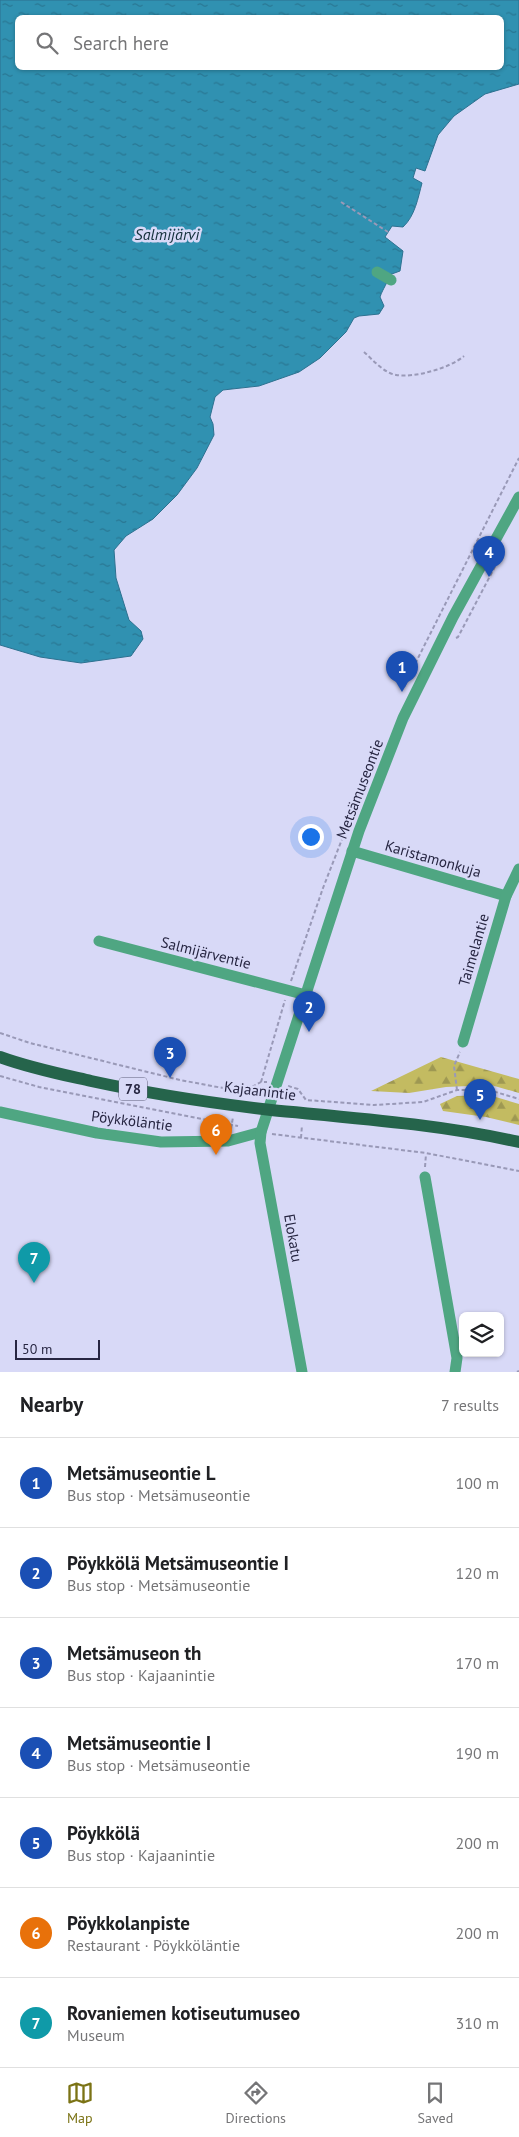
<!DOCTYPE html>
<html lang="en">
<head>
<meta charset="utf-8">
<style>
  body { margin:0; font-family:"PT Sans",sans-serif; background:#f2f2f2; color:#202124 }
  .controls { position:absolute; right:15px; bottom:15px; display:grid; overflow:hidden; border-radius:8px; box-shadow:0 1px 4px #0004 }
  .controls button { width:45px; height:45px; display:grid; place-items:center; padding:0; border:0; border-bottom:1px solid #e0e0e0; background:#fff; color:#202124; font:25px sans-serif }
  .scale { position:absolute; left:15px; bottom:12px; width:85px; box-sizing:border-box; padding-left:5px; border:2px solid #272642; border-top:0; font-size:14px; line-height:18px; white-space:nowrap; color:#272642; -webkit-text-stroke:4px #d8d9f7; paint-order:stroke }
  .you { position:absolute; left:310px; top:836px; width:18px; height:18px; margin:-12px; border:4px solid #fff; border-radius:50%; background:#1a73e8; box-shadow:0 0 0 8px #1a73e833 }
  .badge { display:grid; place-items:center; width:32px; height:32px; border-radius:50%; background:#7b7315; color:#fff; font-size:16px; font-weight:700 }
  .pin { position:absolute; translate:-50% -41px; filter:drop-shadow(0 1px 2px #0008) }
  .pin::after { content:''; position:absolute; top:26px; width:18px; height:15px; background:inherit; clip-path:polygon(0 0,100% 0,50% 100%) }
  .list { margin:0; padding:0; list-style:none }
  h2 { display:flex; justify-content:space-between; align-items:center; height:65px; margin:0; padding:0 20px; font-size:21px }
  h2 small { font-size:16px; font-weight:400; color:#757577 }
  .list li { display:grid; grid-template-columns:32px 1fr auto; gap:15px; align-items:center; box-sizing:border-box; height:90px; padding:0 20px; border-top:1px solid #e0e0e0 }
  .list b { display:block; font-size:19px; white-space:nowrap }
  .list p { margin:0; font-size:16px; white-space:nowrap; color:#757577 }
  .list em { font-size:16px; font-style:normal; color:#757577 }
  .icon { flex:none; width:28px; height:28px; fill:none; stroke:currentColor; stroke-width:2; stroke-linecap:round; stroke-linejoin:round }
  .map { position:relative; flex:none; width:519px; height:1372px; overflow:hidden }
  .search { position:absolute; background:#fff; box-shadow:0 1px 4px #0004; left:15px; right:15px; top:15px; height:55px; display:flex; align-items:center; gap:12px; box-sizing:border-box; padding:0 18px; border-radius:8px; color:#757577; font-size:19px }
  .sheet { height:695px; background:#fff }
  nav { display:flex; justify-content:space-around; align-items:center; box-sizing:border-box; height:70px; border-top:1px solid #e0e0e0; background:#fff; font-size:14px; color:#757577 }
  nav a { display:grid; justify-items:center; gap:2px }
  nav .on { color:#7b7315 }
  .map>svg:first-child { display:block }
  .forest { fill:url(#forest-firs) }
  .water { fill:url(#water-ripples); stroke:#2d7190; fill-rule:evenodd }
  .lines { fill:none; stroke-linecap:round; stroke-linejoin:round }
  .path { stroke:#9999b7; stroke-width:2; stroke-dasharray:4 2.5; stroke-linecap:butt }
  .minor { stroke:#4fa682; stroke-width:11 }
  .major { stroke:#25644b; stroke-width:12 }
  .labels { text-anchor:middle; stroke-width:5; stroke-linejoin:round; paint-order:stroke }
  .shield { fill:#d8d9f7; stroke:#5c5c78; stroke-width:1 }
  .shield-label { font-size:14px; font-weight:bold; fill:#272642 }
  .street-label { font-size:15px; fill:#272642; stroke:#d8d9f7 }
  .water-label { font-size:16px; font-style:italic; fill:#14303b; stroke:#d8d9f7 }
</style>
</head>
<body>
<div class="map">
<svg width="519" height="1372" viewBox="0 0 519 1372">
  <defs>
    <pattern id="forest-firs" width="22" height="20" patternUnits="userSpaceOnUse" patternTransform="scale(1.25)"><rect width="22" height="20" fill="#c3bb61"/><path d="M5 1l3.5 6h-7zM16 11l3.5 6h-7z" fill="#9e9852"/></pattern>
    <pattern id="water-ripples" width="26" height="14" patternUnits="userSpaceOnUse" patternTransform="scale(1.25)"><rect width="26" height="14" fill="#3091b1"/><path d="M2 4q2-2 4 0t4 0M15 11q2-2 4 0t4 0" fill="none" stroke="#297692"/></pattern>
  </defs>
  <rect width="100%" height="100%" fill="#d8d9f7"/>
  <!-- forest -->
  <g class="forest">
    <path d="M441,1057L519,1079V1093L491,1085L446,1087L409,1093L371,1091Z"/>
    <path d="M489,1095L519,1104V1125L486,1117L443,1111L440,1104L457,1096Z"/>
  </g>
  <!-- water -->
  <path class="water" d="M0,0H519V84L485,94L454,116L438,135L425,171L416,168L413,178L422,183C418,198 415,216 403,227L392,226L385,237L403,251L400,271L389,275C388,283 383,288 380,297L384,306L379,314L359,316L354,318L346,332L320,358L299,372L259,386L223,390L215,397L210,417L213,424L214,435L197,468L177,495L153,519L126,536L114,550L116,578L129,620L141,631L143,639L131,656L81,663L40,657L0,645ZM18,18H502V68H18Z"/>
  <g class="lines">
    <!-- path -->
    <g class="path">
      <path d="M341,202L388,232"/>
      <path d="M364,352C373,360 384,373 396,375C415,378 450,368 464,356"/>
      <path d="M456,638L458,637L500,557"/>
      <path d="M404,687L415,664L519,458"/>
      <path d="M291,981L323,888L371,765"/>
      <path d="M0,1033L30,1043L180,1080L239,1091L252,1087L261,1082H267"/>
      <path d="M0,1076L39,1087L238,1126"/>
      <path d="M261,1082L285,1000"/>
      <path d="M288,1086L298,1089L306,1100L374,1105L423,1102L457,1090H489L519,1099"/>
      <path d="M457,1090L454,1066L460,1052"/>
      <path d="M231,1129L233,1117"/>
      <path d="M272,1134L426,1153L519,1171"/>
      <path d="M301,1138L302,1125"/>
      <path d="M425,1167L426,1154"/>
      <path d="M517,1372L519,1371"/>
    </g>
    <!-- minor -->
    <g class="minor">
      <path d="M377,272L391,280"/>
      <path d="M352,851L506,896"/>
      <path d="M99,941L306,995"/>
      <path d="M463,1042L506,896L519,869"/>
      <path d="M0,1112L97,1133L161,1142L228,1141L261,1132"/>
      <path d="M425,1177L457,1358L455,1372"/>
      <path d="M302,1372L260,1143L261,1132L359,831L403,718L453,617L519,497"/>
    </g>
    <!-- major -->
    <path class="major" d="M0,1057C30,1068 60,1074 91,1081C151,1094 211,1103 271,1110C354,1118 438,1124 519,1142"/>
  </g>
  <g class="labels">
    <!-- shield labels -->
    <rect class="shield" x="119" y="1077.5" width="28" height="23" rx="4"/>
    <g class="shield-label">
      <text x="133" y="1094">78</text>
    </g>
    <!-- street labels -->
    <g class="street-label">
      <text transform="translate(360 789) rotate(-69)" y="5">Metsämuseontie</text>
      <text transform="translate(433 859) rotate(16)" y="5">Karistamonkuja</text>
      <text transform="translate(474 950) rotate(-74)" y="5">Taimelantie</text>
      <text transform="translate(206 953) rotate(14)" y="5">Salmijärventie</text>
      <text transform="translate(260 1091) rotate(7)" y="5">Kajaanintie</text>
      <text transform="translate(132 1121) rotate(7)" y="5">Pöykköläntie</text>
      <text transform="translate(293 1238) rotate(80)" y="5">Elokatu</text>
    </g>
    <!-- water labels -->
    <g class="water-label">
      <text x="167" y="240">Salmijärvi</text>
    </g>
  </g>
</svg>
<div class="controls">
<button><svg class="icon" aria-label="layers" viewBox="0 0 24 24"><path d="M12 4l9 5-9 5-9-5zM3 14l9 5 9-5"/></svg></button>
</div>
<div class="scale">50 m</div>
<div class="you"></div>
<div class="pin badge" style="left:402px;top:692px;background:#1a4fb4">1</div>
<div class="pin badge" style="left:309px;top:1032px;background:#1a4fb4">2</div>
<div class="pin badge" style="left:170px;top:1078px;background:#1a4fb4">3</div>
<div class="pin badge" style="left:489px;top:577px;background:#1a4fb4">4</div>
<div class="pin badge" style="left:480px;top:1120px;background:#1a4fb4">5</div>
<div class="pin badge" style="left:216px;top:1155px;background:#e8710a">6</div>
<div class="pin badge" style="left:34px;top:1283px;background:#0f9aa8">7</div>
<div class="search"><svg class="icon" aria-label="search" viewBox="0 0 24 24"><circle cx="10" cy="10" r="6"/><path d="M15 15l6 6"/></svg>Search here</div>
</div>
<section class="sheet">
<h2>Nearby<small>7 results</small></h2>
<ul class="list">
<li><span class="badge" style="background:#1a4fb4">1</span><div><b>Metsämuseontie L</b><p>Bus stop · Metsämuseontie</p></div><em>100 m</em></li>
<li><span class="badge" style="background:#1a4fb4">2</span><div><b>Pöykkölä Metsämuseontie I</b><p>Bus stop · Metsämuseontie</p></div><em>120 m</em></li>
<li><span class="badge" style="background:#1a4fb4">3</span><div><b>Metsämuseon th</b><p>Bus stop · Kajaanintie</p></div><em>170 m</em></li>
<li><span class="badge" style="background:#1a4fb4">4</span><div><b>Metsämuseontie I</b><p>Bus stop · Metsämuseontie</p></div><em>190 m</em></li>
<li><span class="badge" style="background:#1a4fb4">5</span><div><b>Pöykkölä</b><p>Bus stop · Kajaanintie</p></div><em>200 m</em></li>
<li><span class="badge" style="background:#e8710a">6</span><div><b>Pöykkolanpiste</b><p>Restaurant · Pöykköläntie</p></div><em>200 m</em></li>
<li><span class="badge" style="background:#0f9aa8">7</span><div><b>Rovaniemen kotiseutumuseo</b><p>Museum</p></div><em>310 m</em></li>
</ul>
</section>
<nav>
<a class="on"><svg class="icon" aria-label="map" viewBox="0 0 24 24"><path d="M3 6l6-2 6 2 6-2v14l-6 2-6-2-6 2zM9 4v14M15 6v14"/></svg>Map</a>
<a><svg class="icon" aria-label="directions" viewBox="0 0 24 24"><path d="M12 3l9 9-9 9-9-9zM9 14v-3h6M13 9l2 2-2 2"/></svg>Directions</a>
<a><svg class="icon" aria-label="saved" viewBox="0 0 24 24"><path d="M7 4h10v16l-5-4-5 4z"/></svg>Saved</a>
</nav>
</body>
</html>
